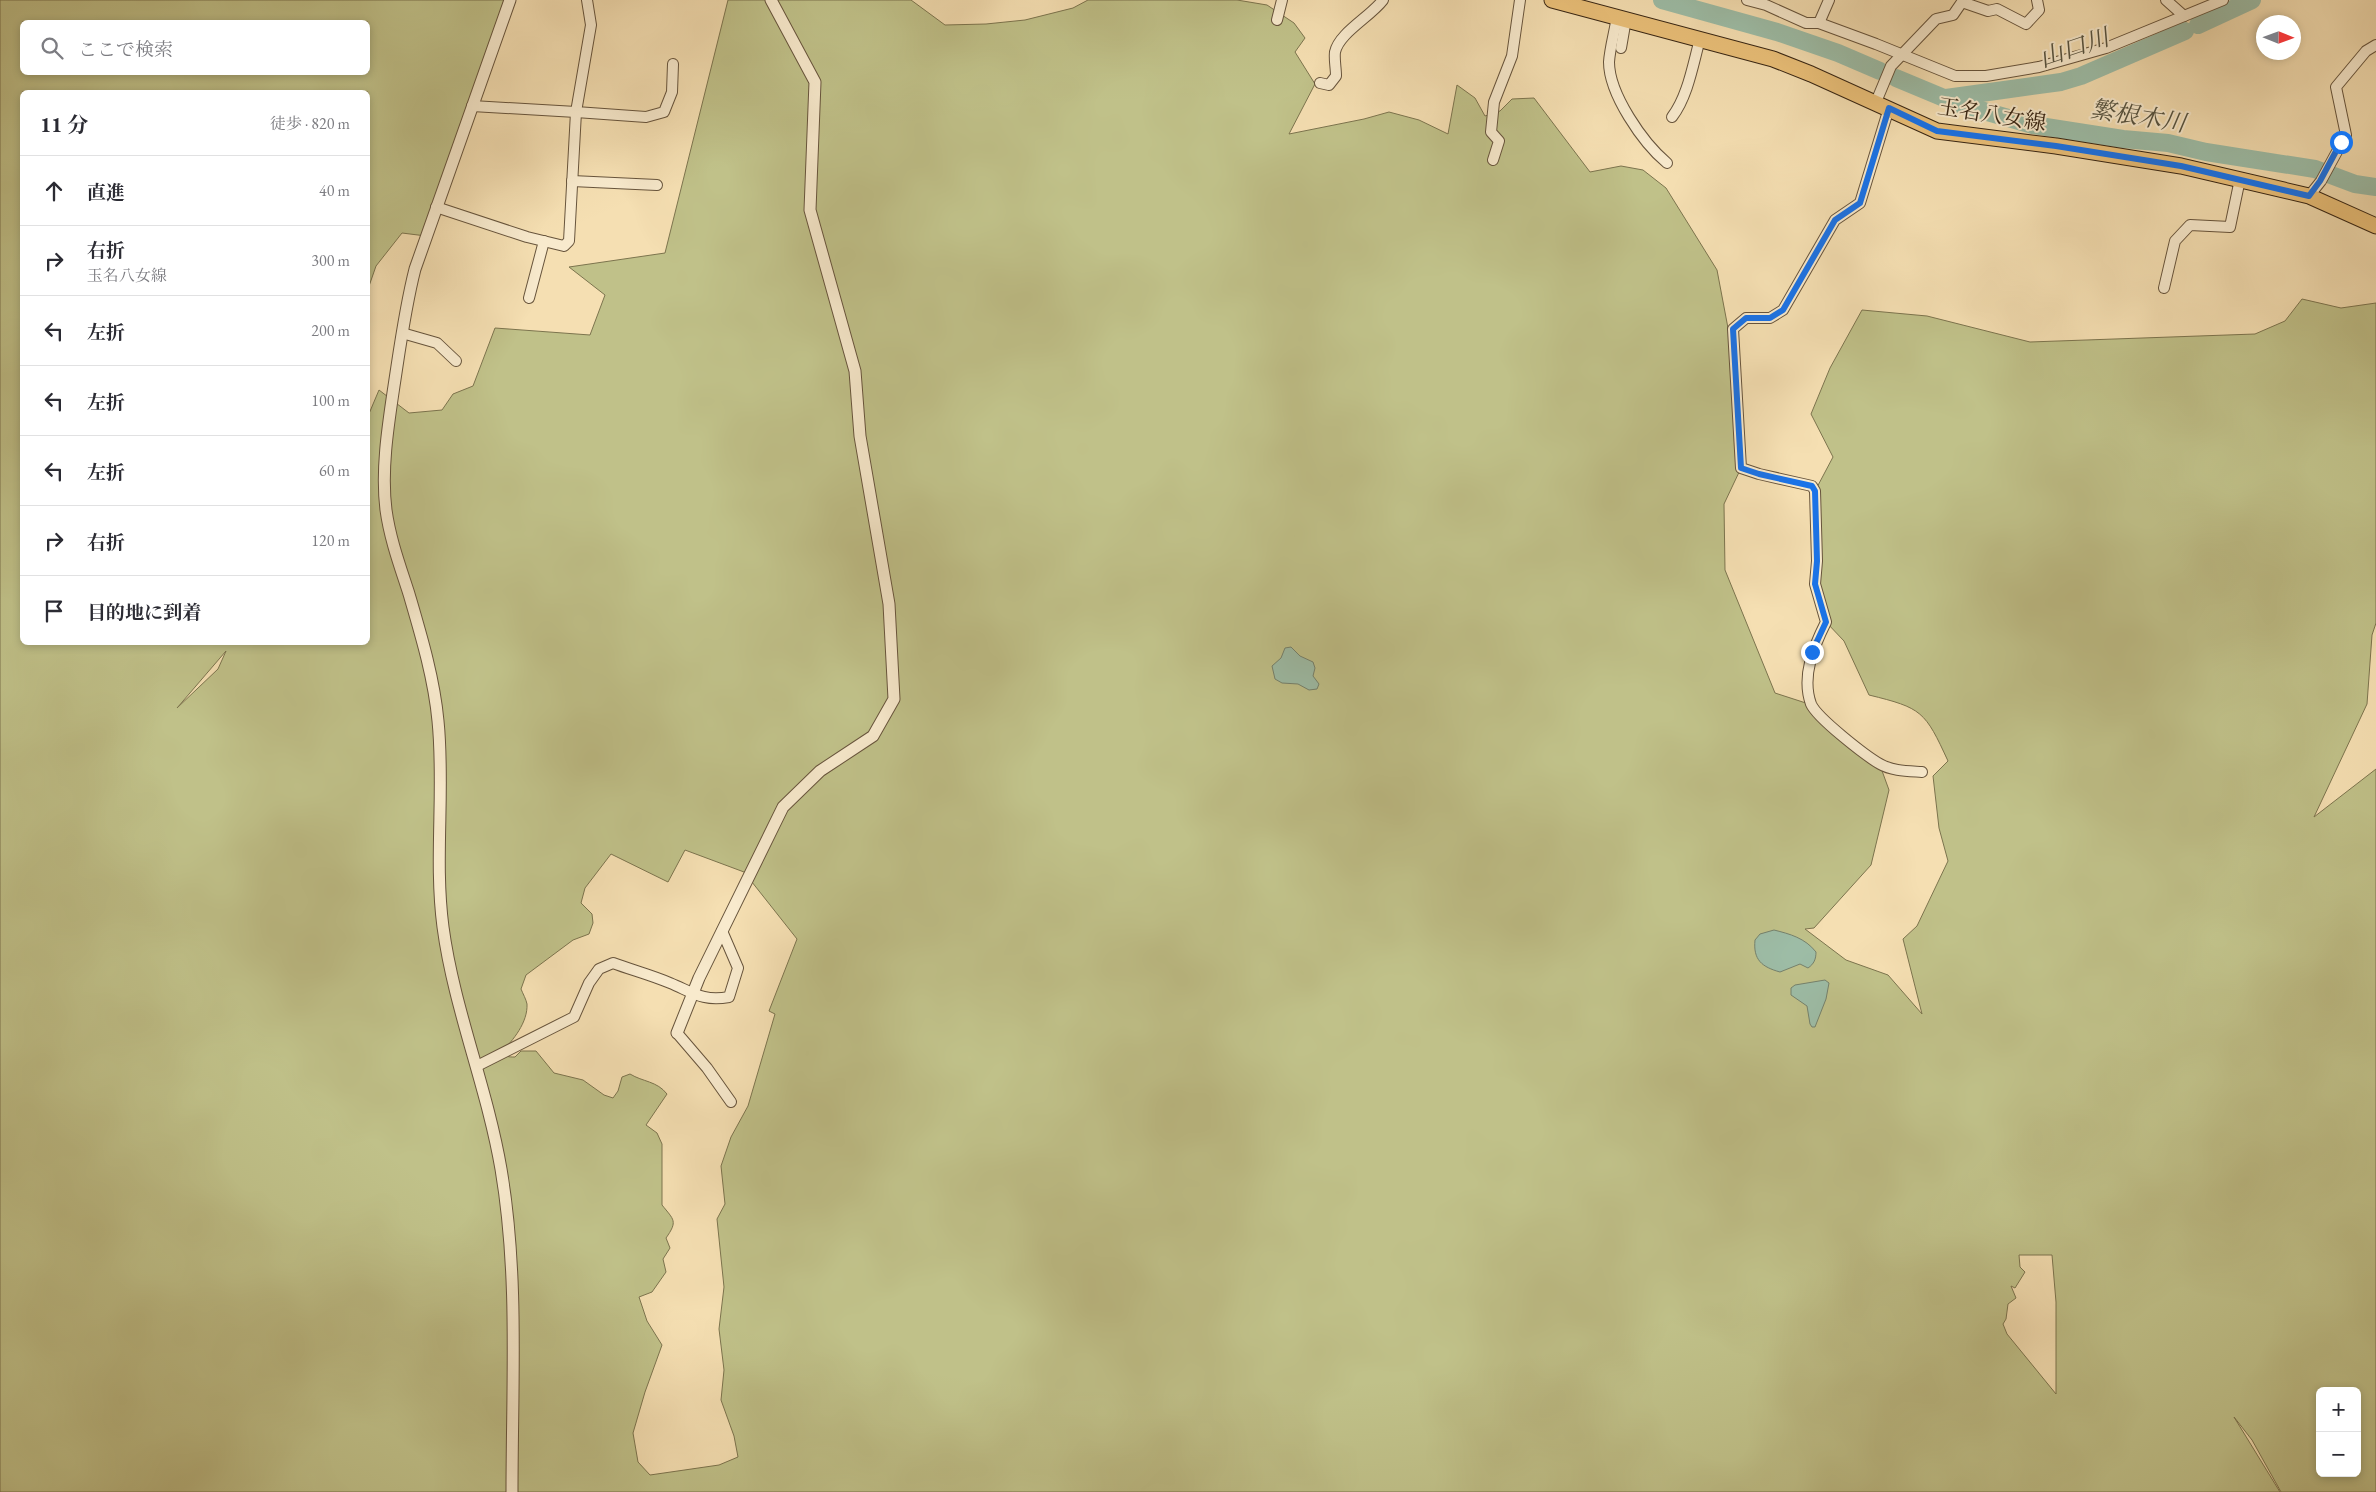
<!DOCTYPE html>
<html lang="ja">
<head>
<meta charset="utf-8">
<style>
  body { margin:0; font-family:"EB Garamond","Noto Serif JP",serif; background:#f2f2f3; color:#2b2b33 }
  .controls { position:absolute; right:15px; bottom:15px; display:grid; overflow:hidden; border-radius:8px; box-shadow:0 2px 8px #0003 }
  .controls button { width:45px; height:45px; display:grid; place-items:center; padding:0; border:0; border-bottom:1px solid #e1e1e2; background:#fff; color:#2b2b33; font:25px sans-serif }
  .compass { position:absolute; left:2256px; top:15px; width:45px; height:45px; border-radius:50%; background:#fff; box-shadow:0 2px 8px #0003; rotate:91deg }
  .stop { position:absolute; width:15px; height:15px; margin:-11px; border:4px solid #1a73e8; border-radius:50%; background:#fff }
  .stop.end { background:#1a73e8; border-color:#fff; box-shadow:0 1px 5px #0008 }
  .list { margin:0; padding:0; list-style:none }
  h2 { display:flex; justify-content:space-between; align-items:center; height:65px; margin:0; padding:0 20px; font-size:21px }
  h2 small { font-size:16px; font-weight:400; color:#7c7c81 }
  .list li { display:grid; grid-template-columns:32px 1fr auto; gap:15px; align-items:center; box-sizing:border-box; height:70px; padding:0 20px; border-top:1px solid #e1e1e2 }
  .list b { display:block; font-size:19px; white-space:nowrap }
  .list p { margin:0; font-size:16px; white-space:nowrap; color:#7c7c81 }
  .list em { font-size:16px; font-style:normal; color:#7c7c81 }
  .icon { flex:none; width:28px; height:28px; fill:none; stroke:currentColor; stroke-width:2; stroke-linecap:round; stroke-linejoin:round }
  .map { position:relative; flex:none; width:2376px; height:1492px; overflow:hidden }
  .search { position:absolute; background:#fff; box-shadow:0 2px 8px #0003; left:20px; top:20px; width:350px; height:55px; display:flex; align-items:center; gap:12px; box-sizing:border-box; padding:0 18px; border-radius:8px; color:#7c7c81; font-size:19px }
  .panel { position:absolute; background:#fff; box-shadow:0 2px 8px #0003; left:20px; top:90px; width:350px; height:555px; border-radius:8px }
  .map>svg:first-child { display:block }
  .green { fill:#c0c189; stroke:#7c744e; fill-rule:evenodd }
  .water { fill:#9dbda7; stroke:#75816c }
  .lines { fill:none; stroke-linecap:round; stroke-linejoin:round }
  .river { stroke:#9dbda7; stroke-width:18 }
  .minor-casing { stroke:#67543c; stroke-width:12 }
  .tertiary-casing { stroke:#67543c; stroke-width:13 }
  .primary-casing { stroke:#382614; stroke-width:17 }
  .minor { stroke:#f8eacd; stroke-width:10 }
  .tertiary { stroke:#f8eacd; stroke-width:11 }
  .primary { stroke:#eac079; stroke-width:15 }
  .route { stroke:#1a73e8; stroke-width:6 }
  .labels { text-anchor:middle; stroke-width:4; stroke-linejoin:round; paint-order:stroke }
  .street-label { font-size:22px; fill:#382614; stroke:#f8eacd }
  .water-label { font-size:24px; font-style:italic; fill:#565340; stroke:#f8eacd }
</style>
</head>
<body>
<div class="map">
<svg width="2376" height="1492" viewBox="0 0 2376 1492">
  <rect width="100%" height="100%" fill="#f5dfb2"/>
  <filter id="stains"><feTurbulence type="fractalNoise" baseFrequency=".004" numOctaves="4"/><feColorMatrix values="0 0 0 0 .2 0 0 0 0 .09 0 0 0 0 .02 0 0 0 .5 -.17"/></filter>
  <radialGradient id="worn" r=".72"><stop offset=".6" stop-color="#630" stop-opacity="0"/><stop offset="1" stop-color="#630" stop-opacity=".3"/></radialGradient>
  <!-- green -->
  <path class="green" d="M0,0H510L426,236L402,233L376,266L368,289V92H22V642H368V445L369,440L368,416L379,390L409,413L442,410L453,394L473,386L495,328L590,335L605,295L569,267L665,253L728,0H911L945,25L986,24L1025,20L1073,8L1088,0H1237L1267,5L1294,23L1305,38L1295,52L1315,84L1289,134L1364,119L1389,112L1419,120L1448,134L1457,85L1475,98L1485,116L1500,111L1512,99L1534,98L1590,172L1621,166L1643,170L1666,188L1717,270L1735,365L1741,468L1724,504L1725,570L1775,693L1812,705L1881,768L1889,790L1871,865L1814,928L1805,929L1846,960L1888,975L1922,1014L1903,939L1917,926L1948,861L1939,828L1933,776L1948,761C1925,711 1922,708 1869,695L1844,641L1826,622L1815,584V491L1833,457L1811,414L1830,368L1862,310L1927,316L2030,342L2255,334L2285,321L2302,299L2341,308L2376,303V623L2372,635L2367,704L2314,817L2376,769V1492H2281L2252,1440L2234,1417L2280,1492H0ZM22,22H368V72H22ZM226,651L218,669L177,708ZM685,850L744,872L797,939L769,1011L775,1014L748,1106L731,1137L721,1166L725,1204L717,1219L724,1287L719,1329L724,1370L721,1400L734,1436L738,1457L719,1465L650,1475L638,1462L633,1433L645,1392L662,1345L647,1321L639,1297L652,1292L666,1272L663,1259L670,1248L666,1238C678,1221 674,1220 662,1205V1144L657,1133L646,1125L667,1094C657,1081 643,1082 630,1074L622,1077L618,1091L613,1098L604,1095L583,1080L554,1073L536,1051H521L515,1057C509,1057 505,1057 501,1052C513,1041 528,1022 527,1004C526,999 523,994 521,989L526,975L573,940L589,934L593,923L592,914L581,903L585,888L611,854L668,882ZM2019,1255H2052L2056,1302V1394L2007,1334L2003,1324L2006,1319L2008,1304L2016,1298L2011,1286L2015,1288L2025,1272L2020,1267ZM2320,1391H2357V1473H2320Z"/>
  <!-- water -->
  <g class="water">
    <path d="M1291,647L1300,656L1313,662L1315,668L1313,676L1319,684L1317,689L1309,690L1298,684L1282,683L1275,679L1272,666L1281,658L1285,648Z"/>
    <path d="M1774,930C1790,934 1805,938 1816,952C1816,959 1814,964 1808,968L1800,964L1780,972C1762,967 1753,960 1755,940L1760,934Z"/>
    <path d="M1825,980L1829,983L1826,999L1815,1027H1812L1810,1024L1807,1006L1791,995V988L1795,985Z"/>
  </g>
  <g class="lines">
    <!-- river -->
    <g class="river">
      <path d="M1662,0L1777,32L1838,53L1880,71"/>
      <path d="M2198,25L2252,0"/>
      <path d="M1896,78L1956,103L2033,125L2123,139L2168,143L2206,152L2315,169L2355,184L2376,187"/>
      <path d="M1946,98L2061,82L2081,76L2185,31"/>
    </g>
    <defs>
      <g id="minor">
        <path d="M587,0L591,25L576,112L646,117L664,112L672,92L673,64"/>
        <path d="M1747,0L1766,5L1806,23H1819L1876,44L1955,76H1986L2039,67L2106,48L2223,0"/>
        <path d="M2166,0L2184,16"/>
        <path d="M1617,16C1615,31 1610,47 1609,62C1609,94 1643,143 1667,163"/>
        <path d="M1277,20L1282,0"/>
        <path d="M1819,23L1829,0"/>
        <path d="M1621,48L1626,19"/>
        <path d="M1320,83L1329,85L1336,76C1336,68 1334,59 1335,52C1339,33 1370,17 1383,0"/>
        <path d="M1876,102L1891,66L1936,19L1953,15L1962,2L1988,11L1997,9L2026,24L2039,10L2037,0"/>
        <path d="M1889,108L1860,203L1835,220L1783,310L1770,318H1746L1733,329L1741,468L1759,474L1812,486L1815,491L1817,561L1815,584L1826,622C1814,646 1801,676 1811,704C1817,718 1866,756 1880,764C1892,771 1908,771 1922,772"/>
        <path d="M1672,117C1688,96 1693,64 1700,39"/>
        <path d="M1493,160L1499,141L1491,132L1494,102L1512,56L1520,0"/>
        <path d="M572,181L657,185"/>
        <path d="M2309,196L2321,181L2346,135L2336,87L2366,51L2376,45"/>
        <path d="M436,207L527,237L564,246L569,241L576,112L472,106"/>
        <path d="M2164,288L2175,241L2190,225L2230,227L2240,179"/>
        <path d="M529,298L544,241"/>
        <path d="M402,333L437,343L456,361"/>
        <path d="M677,1033L707,1068L731,1102"/>
        <path d="M477,1066L574,1017L589,983L599,969L613,963C632,970 651,975 670,983C692,992 703,1002 729,997L738,968L722,931"/>
      </g>
      <g id="tertiary">
        <path d="M510,0L415,269C405,308 400,347 394,386C388,426 381,470 386,510C390,539 400,566 409,594C421,635 434,678 438,721C445,789 434,859 443,927C454,1009 487,1087 501,1169C519,1275 512,1384 512,1492"/>
        <path d="M677,1033L699,978L783,807L820,771L873,736L894,699L889,604L860,436L855,371L810,210L815,82L771,0"/>
      </g>
      <path id="primary" d="M1552,0L1773,59L1811,74L1937,131L2056,146L2181,166L2309,196L2376,226"/>
    </defs>
    <!-- minor casing -->
    <use href="#minor" class="minor-casing"/>
    <!-- tertiary casing -->
    <use href="#tertiary" class="tertiary-casing"/>
    <!-- primary casing -->
    <use href="#primary" class="primary-casing"/>
    <!-- minor -->
    <use href="#minor" class="minor"/>
    <!-- tertiary -->
    <use href="#tertiary" class="tertiary"/>
    <!-- primary -->
    <use href="#primary" class="primary"/>
  </g>
  <g class="lines">
    <!-- route -->
    <path class="route" d="M1812,652L1826,622L1815,584L1817,561L1815,491L1812,486L1759,474L1741,468L1733,329L1746,318H1770L1783,310L1835,220L1860,203L1889,108L1937,131L2056,146L2181,166L2309,196L2320,181L2341,142"/>
  </g>
  <g class="labels">
    <!-- street labels -->
    <g class="street-label">
      <text transform="translate(1992 114) rotate(9)" y="8">玉名八女線</text>
    </g>
    <!-- water labels -->
    <g class="water-label">
      <text transform="translate(2074 48) rotate(-19)" y="8">山口川</text>
      <text transform="translate(2138 116) rotate(9)" y="8">繁根木川</text>
    </g>
  </g>
  <rect width="100%" height="100%" filter="url(#stains)"/>
  <rect width="100%" height="100%" fill="url(#worn)"/>
</svg>
<div class="controls">
<button>+</button>
<button>−</button>
</div>
<svg class="compass" viewBox="-18 -18 36 36"><path d="M0-13l5 13h-10z" fill="#e53935"/><path d="M0 13l5-13h-10z" fill="#7c7c81"/></svg>
<div class="stop" style="left:2341px;top:142px"></div>
<div class="stop end" style="left:1812px;top:652px"></div>
<div class="search"><svg class="icon" aria-label="search" viewBox="0 0 24 24"><circle cx="10" cy="10" r="6"/><path d="M15 15l6 6"/></svg>ここで検索</div>
<section class="panel">
<h2>11 分<small>徒歩 · 820 m</small></h2>
<ul class="list">
<li><svg class="icon" aria-label="ahead" viewBox="0 0 24 24"><path d="M12 20V5M6 11l6-6 6 6"/></svg><div><b>直進</b></div><em>40 m</em></li>
<li><svg class="icon" aria-label="right" viewBox="0 0 24 24"><path d="M7 20v-9h11M14 6l5 5-5 5"/></svg><div><b>右折</b><p>玉名八女線</p></div><em>300 m</em></li>
<li><svg class="icon" aria-label="left" viewBox="0 0 24 24"><path d="M17 20v-9H6M10 6l-5 5 5 5"/></svg><div><b>左折</b></div><em>200 m</em></li>
<li><svg class="icon" aria-label="left" viewBox="0 0 24 24"><path d="M17 20v-9H6M10 6l-5 5 5 5"/></svg><div><b>左折</b></div><em>100 m</em></li>
<li><svg class="icon" aria-label="left" viewBox="0 0 24 24"><path d="M17 20v-9H6M10 6l-5 5 5 5"/></svg><div><b>左折</b></div><em>60 m</em></li>
<li><svg class="icon" aria-label="right" viewBox="0 0 24 24"><path d="M7 20v-9h11M14 6l5 5-5 5"/></svg><div><b>右折</b></div><em>120 m</em></li>
<li><svg class="icon" aria-label="arrive" viewBox="0 0 24 24"><path d="M6 21V4h12l-3 4 3 4H6"/></svg><div><b>目的地に到着</b></div></li>
</ul>
</section>
</div>
</body>
</html>
